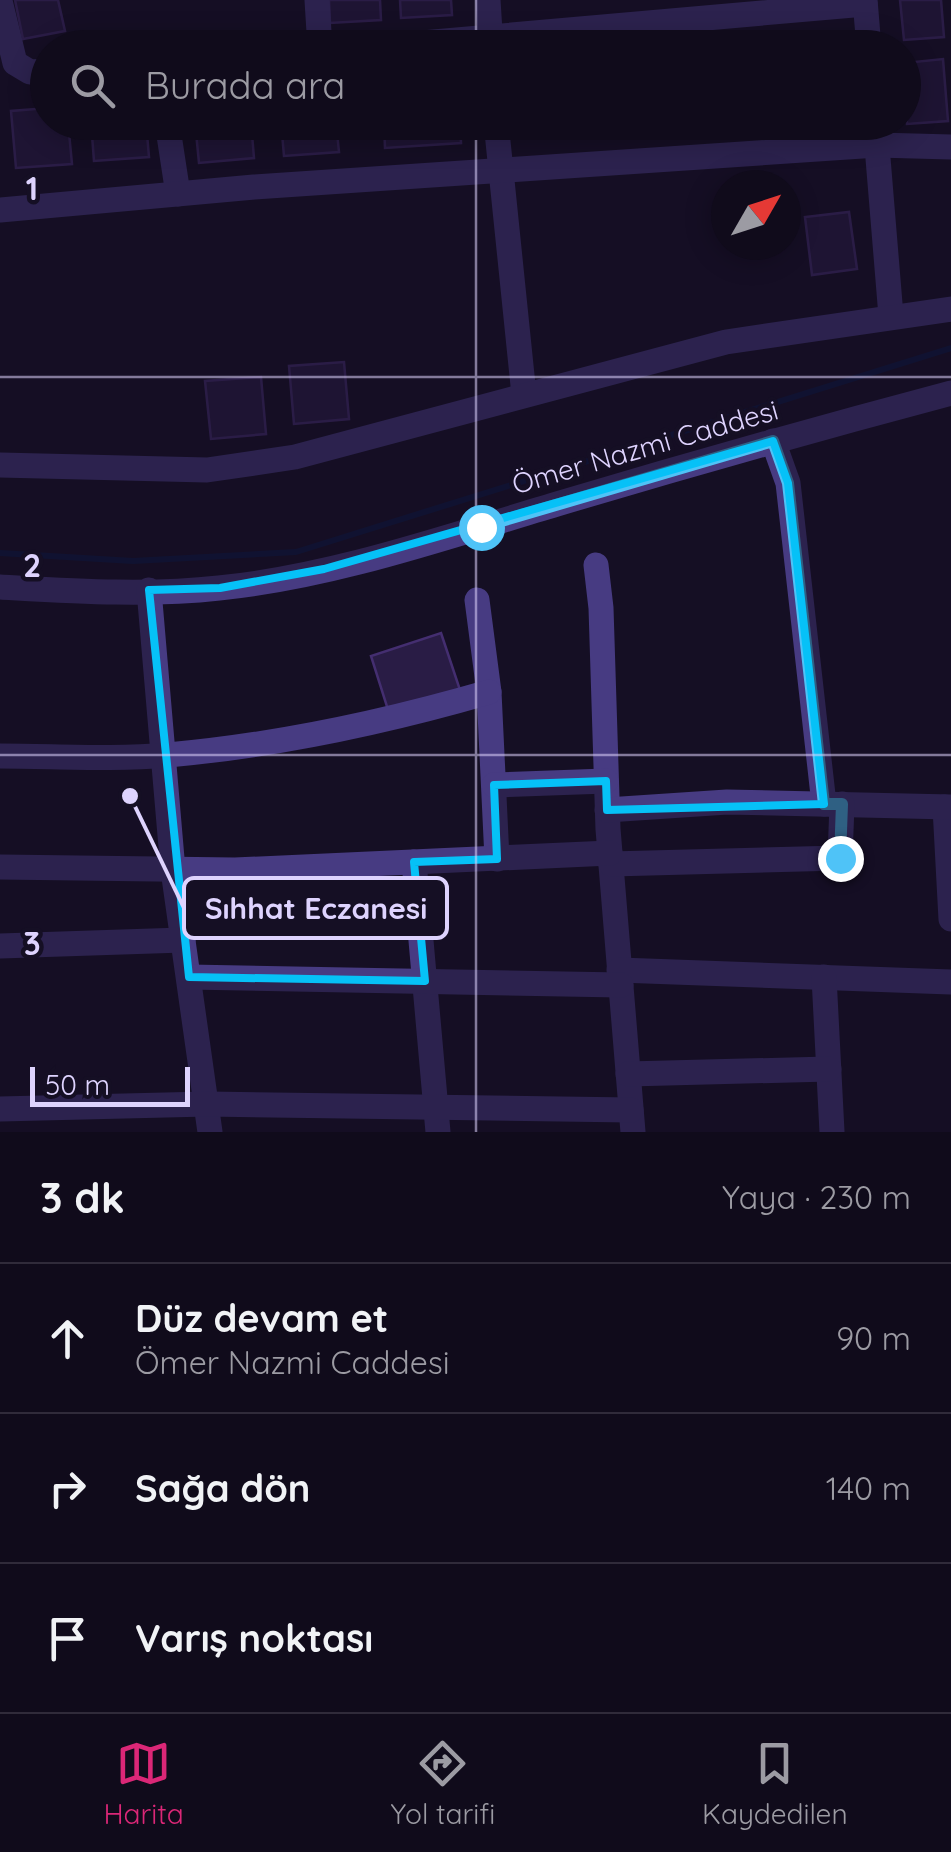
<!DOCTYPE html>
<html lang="tr">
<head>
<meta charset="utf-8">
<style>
  body { margin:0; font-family:Quicksand,sans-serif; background:#1e1928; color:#f1f3f6 }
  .compass { position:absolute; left:711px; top:170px; width:90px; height:90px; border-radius:50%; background:#100b1b; box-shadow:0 5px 25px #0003; rotate:51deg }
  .scale { position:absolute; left:30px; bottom:25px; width:160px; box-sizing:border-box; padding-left:10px; border:5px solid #ded3fe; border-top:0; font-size:28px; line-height:35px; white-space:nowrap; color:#ded3fe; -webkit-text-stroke:8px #150f24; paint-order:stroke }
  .stop { position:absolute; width:30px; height:30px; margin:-22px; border:8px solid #4fc3f7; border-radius:50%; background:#fff }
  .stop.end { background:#4fc3f7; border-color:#fff; box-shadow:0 2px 10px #0008 }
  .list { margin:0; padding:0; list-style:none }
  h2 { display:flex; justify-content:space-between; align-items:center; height:130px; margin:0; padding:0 40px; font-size:42px }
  h2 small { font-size:32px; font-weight:400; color:#9c9ba3 }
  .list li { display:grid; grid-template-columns:65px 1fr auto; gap:30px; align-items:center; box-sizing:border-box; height:150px; padding:0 40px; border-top:2px solid #302b3a }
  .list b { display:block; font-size:38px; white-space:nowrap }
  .list p { margin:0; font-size:32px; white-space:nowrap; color:#9c9ba3 }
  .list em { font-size:32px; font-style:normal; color:#9c9ba3 }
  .icon { flex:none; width:55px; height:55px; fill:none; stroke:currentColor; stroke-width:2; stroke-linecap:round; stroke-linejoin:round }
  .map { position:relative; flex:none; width:951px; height:1132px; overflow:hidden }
  .search { position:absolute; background:#100b1b; box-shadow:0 5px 25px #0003; left:30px; right:30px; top:30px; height:110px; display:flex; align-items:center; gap:25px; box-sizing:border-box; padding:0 35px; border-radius:55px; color:#9c9ba3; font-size:38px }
  .sheet { height:580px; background:#100b1b }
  nav { display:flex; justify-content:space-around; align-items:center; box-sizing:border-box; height:140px; border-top:2px solid #302b3a; background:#100b1b; font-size:28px; color:#9c9ba3 }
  nav a { display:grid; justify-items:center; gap:5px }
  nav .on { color:#db2777 }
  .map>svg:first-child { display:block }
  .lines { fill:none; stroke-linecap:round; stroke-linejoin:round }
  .stream { stroke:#0b1841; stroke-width:6 }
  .building { fill:#291c45; stroke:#442e70; stroke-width:2.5 }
  .minor { stroke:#473b82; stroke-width:25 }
  .route { stroke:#4fc3f7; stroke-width:12 }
  .marked { fill:none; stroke:#06c1f7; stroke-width:8; stroke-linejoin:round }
  .grid { fill:none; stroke:#ded3fe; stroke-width:2.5; stroke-opacity:0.55 }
  .labels { text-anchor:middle; stroke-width:9; stroke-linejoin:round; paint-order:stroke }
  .street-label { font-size:28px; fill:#ded3fe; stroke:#150f24 }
  .grid-label { font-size:32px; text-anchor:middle; font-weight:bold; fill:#ded3fe; stroke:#150f24; stroke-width:9; stroke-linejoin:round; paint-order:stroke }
  .leader { fill:none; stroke:#ded3fe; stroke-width:4 }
  .callout-dot { fill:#ded3fe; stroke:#150f24; stroke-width:4 }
  .callout { fill:#150f24; stroke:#ded3fe; stroke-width:4 }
  .callout-label { font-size:30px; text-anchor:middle; font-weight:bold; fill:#ded3fe }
</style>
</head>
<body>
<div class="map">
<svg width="951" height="1132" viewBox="0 0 951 1132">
  <rect width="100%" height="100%" fill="#150f24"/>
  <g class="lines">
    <!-- stream -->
    <path class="stream" d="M0,553L133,561L296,552L951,348"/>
  </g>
  <!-- building -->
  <g class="building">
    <path d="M15,0H58L65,31L23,39Z"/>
    <path d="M329,0H380L381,20L330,23Z"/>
    <path d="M400,0H451L452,15L401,18Z"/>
    <path d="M900,0H941L944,37L904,40Z"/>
    <path d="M943,59L948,121L907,124L904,63Z"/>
    <path d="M48,108V122H68L72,164L16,168L11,111Z"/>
    <path d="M91,122H146L149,157L94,161Z"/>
    <path d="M195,122H251L254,158L199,163Z"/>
    <path d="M281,122H336L339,152L284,156Z"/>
    <path d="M384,122H460L461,143L385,148Z"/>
    <path d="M517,122H574V130L517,133Z"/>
    <path d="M798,122H844V128L798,131Z"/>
    <path d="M849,212L857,269L812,275L805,217Z"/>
    <path d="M344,362L349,419L294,424L289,366Z"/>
    <path d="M261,377L266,434L211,439L205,381Z"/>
    <path d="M441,633L460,690L389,713L371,656Z"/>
  </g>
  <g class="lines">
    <!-- minor -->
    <g class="minor">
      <path d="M317,0L320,48"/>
      <path d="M488,0L491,48"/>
      <path d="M865,0L869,48"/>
      <path d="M0,1L15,63L30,72L48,71"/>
      <path d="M365,48L865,4"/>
      <path d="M167,122L178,194"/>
      <path d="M496,122L524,395"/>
      <path d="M875,122L891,316"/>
      <path d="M0,210L254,187L877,145L951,147"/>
      <path d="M773,441L788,483L824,804"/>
      <path d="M0,465L207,470L295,457L726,342L951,309"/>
      <path d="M596,565L601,608L608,829L633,1132"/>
      <path d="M0,587C72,591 147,596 219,588C332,577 449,536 557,504C688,465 819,428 951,393"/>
      <path d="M149,590L173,870L210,1132"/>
      <path d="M477,600L489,692L497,859"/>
      <path d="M0,756C55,756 113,760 168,755C279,745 382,723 489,692"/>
      <path d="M494,785L606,781"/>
      <path d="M945,807L951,919"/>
      <path d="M607,810L727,802L951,807"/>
      <path d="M414,862L438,1132"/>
      <path d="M611,864L840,858L842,804"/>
      <path d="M0,867L235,870L610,853"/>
      <path d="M0,946L183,940"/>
      <path d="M619,970L951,982"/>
      <path d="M189,977L621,985"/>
      <path d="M824,977L832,1132"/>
      <path d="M628,1074L829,1069"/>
      <path d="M0,1109L207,1104L631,1110"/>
    </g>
  </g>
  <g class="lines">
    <!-- route -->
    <path class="route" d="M481,527L773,441L788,483L824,804H842L840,858"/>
  </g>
  <!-- marked area -->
  <path d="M0 0H951V1132H0ZM773,441L788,483L824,804L607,810L606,781L494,785L497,859L414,862L425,981L189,977L149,590L220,588L324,569Z" fill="#150f24" fill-opacity=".55" fill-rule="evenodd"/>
  <path class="marked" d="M773,441L788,483L824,804L607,810L606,781L494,785L497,859L414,862L425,981L189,977L149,590L220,588L324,569Z"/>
  <!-- grid -->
  <path class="grid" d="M476,0V48M476,122V1132M0,377H951M0,755H951"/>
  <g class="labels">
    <!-- street labels -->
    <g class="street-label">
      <text transform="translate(645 447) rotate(-16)" y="10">Ömer Nazmi Caddesi</text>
    </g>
  </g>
  <g class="grid-label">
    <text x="32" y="200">1</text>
    <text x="32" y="577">2</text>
    <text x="32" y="955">3</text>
  </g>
  <!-- callouts -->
  <path class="leader" d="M130 796L184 908"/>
  <circle class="callout-dot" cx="130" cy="796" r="10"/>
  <rect class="callout" x="184" y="878" width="263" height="60" rx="10"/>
  <g class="callout-label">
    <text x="316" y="919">Sıhhat Eczanesi</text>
  </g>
</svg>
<svg class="compass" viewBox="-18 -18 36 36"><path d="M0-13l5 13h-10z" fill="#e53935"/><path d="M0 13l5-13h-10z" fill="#9c9ba3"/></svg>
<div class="scale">50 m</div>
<div class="stop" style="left:481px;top:527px"></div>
<div class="stop end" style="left:840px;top:858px"></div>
<div class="search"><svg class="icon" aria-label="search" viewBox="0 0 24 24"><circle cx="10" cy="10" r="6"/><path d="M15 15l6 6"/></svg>Burada ara</div>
</div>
<section class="sheet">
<h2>3 dk<small>Yaya · 230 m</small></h2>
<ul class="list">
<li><svg class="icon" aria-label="ahead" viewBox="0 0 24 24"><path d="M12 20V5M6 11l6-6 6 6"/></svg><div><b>Düz devam et</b><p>Ömer Nazmi Caddesi</p></div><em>90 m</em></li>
<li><svg class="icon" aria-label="right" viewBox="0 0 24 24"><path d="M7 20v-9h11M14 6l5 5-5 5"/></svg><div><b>Sağa dön</b></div><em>140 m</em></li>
<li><svg class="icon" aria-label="arrive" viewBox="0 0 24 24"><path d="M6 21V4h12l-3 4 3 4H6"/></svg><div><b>Varış noktası</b></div></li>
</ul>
</section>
<nav>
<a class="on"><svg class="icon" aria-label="map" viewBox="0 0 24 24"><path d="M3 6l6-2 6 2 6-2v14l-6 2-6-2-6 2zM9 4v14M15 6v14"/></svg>Harita</a>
<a><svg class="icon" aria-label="directions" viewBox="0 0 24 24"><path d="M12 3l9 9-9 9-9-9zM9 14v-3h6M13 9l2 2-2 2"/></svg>Yol tarifi</a>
<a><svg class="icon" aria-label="saved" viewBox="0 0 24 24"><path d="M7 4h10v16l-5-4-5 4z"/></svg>Kaydedilen</a>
</nav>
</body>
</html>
